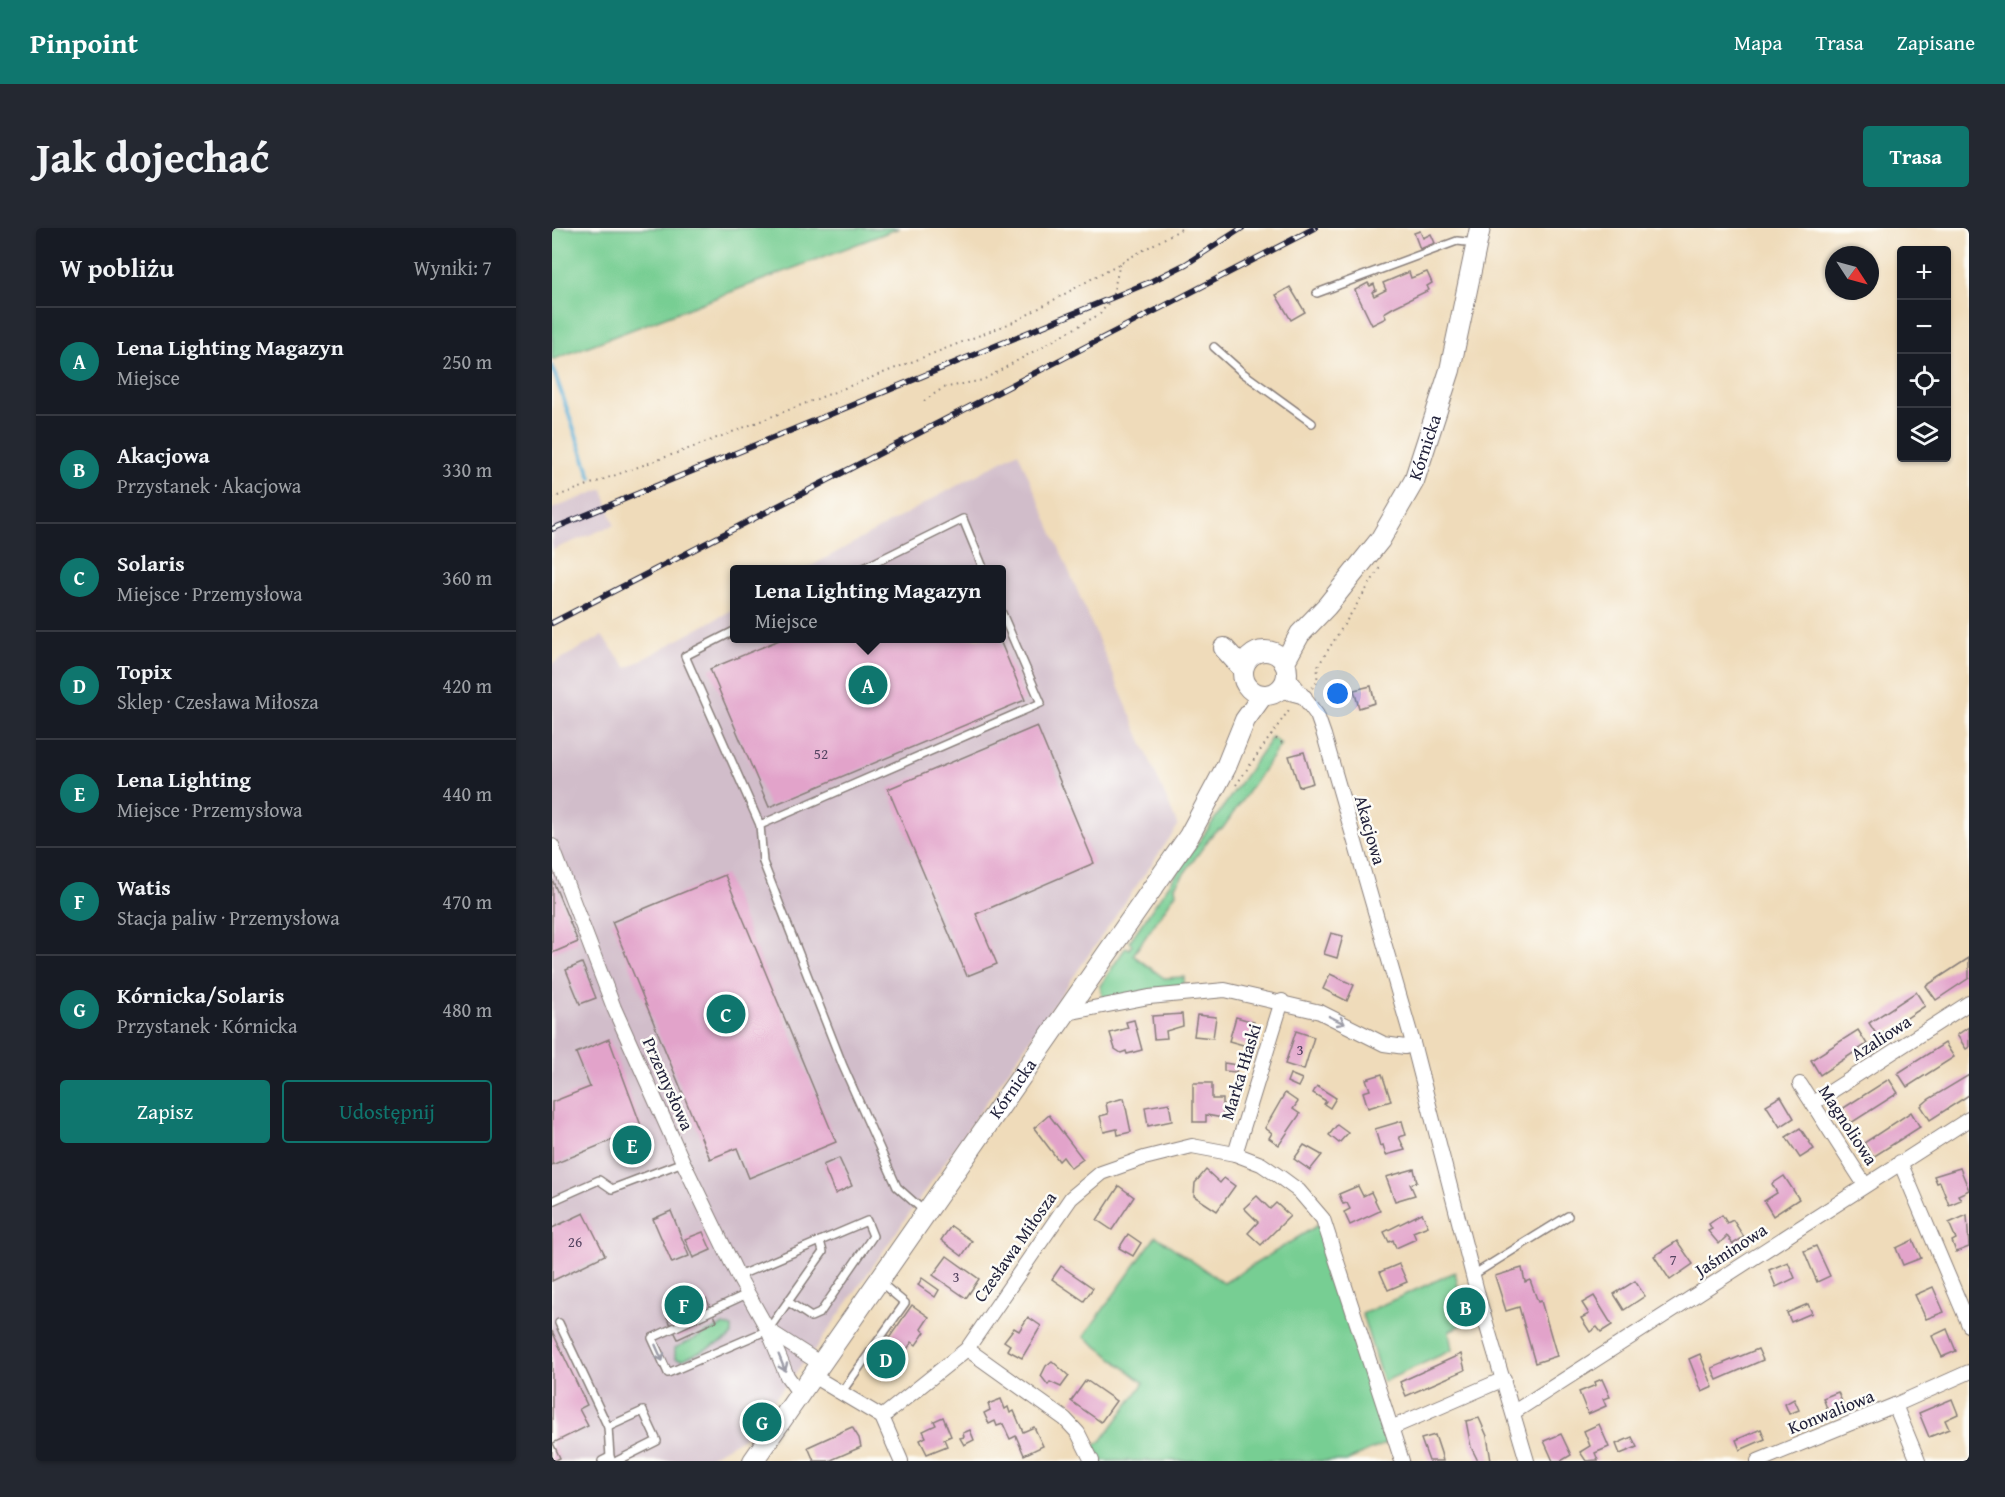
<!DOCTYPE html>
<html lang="pl">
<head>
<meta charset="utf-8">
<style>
  body { margin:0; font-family:"Gentium Book Plus",serif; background:#242831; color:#f1f3f6 }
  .controls { position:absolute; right:18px; top:18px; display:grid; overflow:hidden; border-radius:6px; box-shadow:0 2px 4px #0004 }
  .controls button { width:54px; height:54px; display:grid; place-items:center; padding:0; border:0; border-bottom:2px solid #363941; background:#171b24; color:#f1f3f6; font:30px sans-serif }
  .compass { position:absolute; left:1273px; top:18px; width:54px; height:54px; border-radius:50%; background:#171b24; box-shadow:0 2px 4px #0004; rotate:126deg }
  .you { position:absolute; left:786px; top:466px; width:21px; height:21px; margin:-15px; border:4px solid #fff; border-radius:50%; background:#1a73e8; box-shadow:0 0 0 9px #1a73e833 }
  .badge { display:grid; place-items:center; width:39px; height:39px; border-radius:50%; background:#0f766e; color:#fff; font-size:20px; font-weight:700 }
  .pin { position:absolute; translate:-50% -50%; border:3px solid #fff; box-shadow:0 2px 6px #0006 }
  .popup { position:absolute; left:178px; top:337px; width:276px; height:78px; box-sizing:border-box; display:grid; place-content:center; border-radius:6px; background:#171b24; filter:drop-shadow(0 2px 4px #0005); font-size:20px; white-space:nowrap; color:#9ea1a6 }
  .popup b { font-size:22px; color:#f1f3f6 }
  .popup::after { content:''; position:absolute; left:50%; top:100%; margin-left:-12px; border:12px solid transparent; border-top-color:#171b24 }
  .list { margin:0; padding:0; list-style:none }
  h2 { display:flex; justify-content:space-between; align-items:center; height:78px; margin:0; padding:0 24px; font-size:26px }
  h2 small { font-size:20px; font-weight:400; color:#9ea1a6 }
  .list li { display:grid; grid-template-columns:39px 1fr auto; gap:18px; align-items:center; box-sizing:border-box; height:108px; padding:0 24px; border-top:2px solid #363941 }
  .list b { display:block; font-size:22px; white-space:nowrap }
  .list p { margin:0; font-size:20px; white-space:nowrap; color:#9ea1a6 }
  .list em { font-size:20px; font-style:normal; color:#9ea1a6 }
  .actions { display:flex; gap:12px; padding:18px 24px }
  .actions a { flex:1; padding:14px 0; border:2px solid #0f766e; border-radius:6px; text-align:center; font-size:21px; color:#0f766e }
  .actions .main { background:#0f766e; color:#fff }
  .icon { flex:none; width:33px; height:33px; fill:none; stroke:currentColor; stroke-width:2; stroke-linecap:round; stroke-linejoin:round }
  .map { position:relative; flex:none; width:1417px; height:1233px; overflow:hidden; border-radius:6px }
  header { display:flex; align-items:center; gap:36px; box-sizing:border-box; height:84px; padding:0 30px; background:#0f766e; color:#fff }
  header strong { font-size:28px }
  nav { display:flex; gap:33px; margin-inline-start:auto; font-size:21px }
  .intro { display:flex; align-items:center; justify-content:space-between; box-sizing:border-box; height:144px; padding:0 36px }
  h1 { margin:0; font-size:42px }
  .button { padding:15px 27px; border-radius:6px; background:#0f766e; color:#fff; font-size:21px; font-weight:700 }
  main { display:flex; gap:36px; padding:0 36px }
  aside { flex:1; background:#171b24; border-radius:6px; box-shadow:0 2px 4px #0004 }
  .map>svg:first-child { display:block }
  .industrial { fill:#d1bdca }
  .green { fill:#77ce93; stroke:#4c7867; stroke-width:1.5 }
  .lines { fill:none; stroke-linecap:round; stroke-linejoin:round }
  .stream { stroke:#5aaed5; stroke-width:4 }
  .building { fill:#e2a3ca }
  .lane-casing { stroke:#887e7a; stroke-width:10 }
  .street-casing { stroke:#887e7a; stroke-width:16 }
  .secondary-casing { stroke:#887e7a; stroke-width:22 }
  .path { stroke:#887e7a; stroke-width:2; stroke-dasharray:1.5 4.5; stroke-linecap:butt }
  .lane { stroke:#fff; stroke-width:7 }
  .street { stroke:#fff; stroke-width:14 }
  .secondary { stroke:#fff; stroke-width:20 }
  .rail-casing { stroke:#22223b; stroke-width:6 }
  .rail { stroke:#fdfcf7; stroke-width:4; stroke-dasharray:11; stroke-linecap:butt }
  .oneway { stroke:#9c9ca7 }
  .labels { text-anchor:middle; stroke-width:5; stroke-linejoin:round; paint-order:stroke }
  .number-label { font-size:15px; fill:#52425f }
  .street-label { font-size:18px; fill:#22223b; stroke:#fdfcf7 }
</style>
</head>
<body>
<header>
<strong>Pinpoint</strong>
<nav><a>Mapa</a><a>Trasa</a><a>Zapisane</a></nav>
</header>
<div class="intro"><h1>Jak dojechać</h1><a class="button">Trasa</a></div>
<main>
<aside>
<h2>W pobliżu<small>Wyniki: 7</small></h2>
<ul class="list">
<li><span class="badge">A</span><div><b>Lena Lighting Magazyn</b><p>Miejsce</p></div><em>250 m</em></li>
<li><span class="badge">B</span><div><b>Akacjowa</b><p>Przystanek · Akacjowa</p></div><em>330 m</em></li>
<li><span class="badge">C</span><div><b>Solaris</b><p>Miejsce · Przemysłowa</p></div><em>360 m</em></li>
<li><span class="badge">D</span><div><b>Topix</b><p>Sklep · Czesława Miłosza</p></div><em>420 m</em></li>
<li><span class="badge">E</span><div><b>Lena Lighting</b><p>Miejsce · Przemysłowa</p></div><em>440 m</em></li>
<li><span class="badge">F</span><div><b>Watis</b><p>Stacja paliw · Przemysłowa</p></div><em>470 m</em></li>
<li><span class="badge">G</span><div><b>Kórnicka/Solaris</b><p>Przystanek · Kórnicka</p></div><em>480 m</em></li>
</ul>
<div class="actions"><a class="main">Zapisz</a><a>Udostępnij</a></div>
</aside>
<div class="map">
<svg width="1417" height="1233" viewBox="0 0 1417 1233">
  <rect width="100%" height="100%" fill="#fdfcf7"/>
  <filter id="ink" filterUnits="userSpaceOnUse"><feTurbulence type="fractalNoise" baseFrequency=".0167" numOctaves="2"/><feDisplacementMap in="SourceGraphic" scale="12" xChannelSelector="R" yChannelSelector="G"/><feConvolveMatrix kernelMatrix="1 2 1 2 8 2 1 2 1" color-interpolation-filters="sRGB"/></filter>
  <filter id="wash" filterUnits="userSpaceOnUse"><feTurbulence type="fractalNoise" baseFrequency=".008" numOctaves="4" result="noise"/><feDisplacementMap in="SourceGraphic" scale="24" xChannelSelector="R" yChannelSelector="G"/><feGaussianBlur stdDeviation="1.35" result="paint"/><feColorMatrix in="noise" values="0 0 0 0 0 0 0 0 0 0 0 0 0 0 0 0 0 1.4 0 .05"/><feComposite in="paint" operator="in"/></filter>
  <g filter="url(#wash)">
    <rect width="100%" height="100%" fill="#efdbba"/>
    <!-- industrial -->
    <g class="industrial">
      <path d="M466,224L626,598L266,1117L192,1209L151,1233H0V436L50,408L75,440L182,381V410H449V342L254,341Z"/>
      <path d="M51,261L62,297L0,322V281Z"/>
    </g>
    <!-- green -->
    <g class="green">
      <path d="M0,0H347L0,132Z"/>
      <path d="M720,509L729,516L671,600L662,604L623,658L624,665L581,727L612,750L632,749V756L551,771L548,758L574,719L577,721L580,717L577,714Z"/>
      <path d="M766,997L835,1215L794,1233H549L542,1218L550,1212L592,1155L532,1108L604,1008L672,1055Z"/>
      <path d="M903,1044L914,1095L897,1103L900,1122L831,1154L810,1086Z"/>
      <path d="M171,1097L180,1099V1107L176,1111L130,1132L123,1130V1120Z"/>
    </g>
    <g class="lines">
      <!-- stream -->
      <path class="stream" d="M0,138L39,250"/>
    </g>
    <g id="blocks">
      <!-- building -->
      <g class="building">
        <path d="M868,3L871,10L879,6L883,15L868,21L862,5Z"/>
        <path d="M857,44L859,50L875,44L880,55L875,58L877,62L842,79L832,85L834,90L820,97L803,62L816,55L818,58L822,56L824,62L820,64L822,68L834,62L831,55Z"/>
        <path d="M738,59L753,84L739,92L724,67Z"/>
        <path d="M232,410H447L473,472L217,579L158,441Z"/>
        <path d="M819,458L823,475L807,480L802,462Z"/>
        <path d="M485,498L542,635L424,686L445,736L415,748L336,561Z"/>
        <path d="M752,524L761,555L747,559L737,528Z"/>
        <path d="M173,647L284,914L197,950L185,920L158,931L60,694Z"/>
        <path d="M0,651L26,714L0,725Z"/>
        <path d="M779,705L791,708L785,730L772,726Z"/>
        <path d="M1417,730V750L1384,772L1374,758Z"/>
        <path d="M30,735L44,770L28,776L14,742Z"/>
        <path d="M778,746L802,757L795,773L771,761Z"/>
        <path d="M1364,764L1373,778L1326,809L1317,795Z"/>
        <path d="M630,786L631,798L614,803L615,810L602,811L600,788Z"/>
        <path d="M645,787L664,789L661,810L642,808Z"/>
        <path d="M684,789L702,794L695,818L677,813Z"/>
        <path d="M582,792L590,822L575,826L574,823L569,825L563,821L558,805L576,800L574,794Z"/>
        <path d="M1417,799V819L1414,821L1405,807Z"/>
        <path d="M1306,802L1315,816L1268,847L1259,832Z"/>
        <path d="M744,803L762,809L752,842L733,836Z"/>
        <path d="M57,811L98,922L72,933L63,911L0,937V874L38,859L24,825Z"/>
        <path d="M1393,815L1402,829L1355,859L1346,845Z"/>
        <path d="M672,835L685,837L684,844L672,843Z"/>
        <path d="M738,846L750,851L746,859L735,854Z"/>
        <path d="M830,846L839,873L816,880L811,864L818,862L814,851Z"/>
        <path d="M1417,847V867L1378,892L1369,878L1377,871Z"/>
        <path d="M1337,851L1346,865L1299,895L1290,881Z"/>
        <path d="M641,855H660V871H671V890L654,887V894H641Z"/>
        <path d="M765,858L784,870L778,880L772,876L774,873L761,865Z"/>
        <path d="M733,865L746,874L741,881L748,886L727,917L717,910L720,905L713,900Z"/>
        <path d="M1229,868L1242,890L1228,899L1214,877Z"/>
        <path d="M572,870L579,904L566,907L565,901L552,904L548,888L556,886L554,875Z"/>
        <path d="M617,875L620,893L596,898L593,879Z"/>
        <path d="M1359,884L1368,899L1321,929L1312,915Z"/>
        <path d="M497,887L531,931L519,940L511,929L507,933L482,900Z"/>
        <path d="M850,893L854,907L847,909L853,922L834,927L831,917L828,918L823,901Z"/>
        <path d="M785,897L796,905L787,915L777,907Z"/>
        <path d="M1248,900L1262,921L1248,930L1234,909Z"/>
        <path d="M752,917L770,927L758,942L742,931Z"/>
        <path d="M287,930L300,958L283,966L271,937Z"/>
        <path d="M1408,940L1417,962L1406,967L1409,972L1397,977L1388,954L1385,955L1382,948Z"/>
        <path d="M862,941L865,954L858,956L863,967L843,973L834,949Z"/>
        <path d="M654,942L668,955L672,950L683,958L665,983L642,968L643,955Z"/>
        <path d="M1232,948L1247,971L1221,988L1212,973L1225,965L1220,956Z"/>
        <path d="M567,958L582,969L560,1002L545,992Z"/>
        <path d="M806,958L811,968L819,964L828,983L798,997L792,984L798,981L795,975L791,976L787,966Z"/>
        <path d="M705,968L718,981L724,975L738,988L709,1017L696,1005L706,994L692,980Z"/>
        <path d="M119,983L137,1028L120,1035L101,991Z"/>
        <path d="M32,985L53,1027L0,1053V1000Z"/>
        <path d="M870,985L876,998L861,1004L864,1011L844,1020L841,1012L837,1014L832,1004Z"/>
        <path d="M1170,987L1175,995L1181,992L1192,1009L1181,1016L1175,1008L1167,1016L1156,1003L1160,1001L1157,996Z"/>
        <path d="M1415,987L1417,1019L1404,1024L1400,1013L1404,1011L1397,995Z"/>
        <path d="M399,998L420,1013L410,1028L389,1012Z"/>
        <path d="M151,1004L159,1022L141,1030L133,1011Z"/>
        <path d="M576,1006L589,1015L581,1028L567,1020Z"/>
        <path d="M1361,1012L1369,1030L1351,1037L1344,1020Z"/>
        <path d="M1125,1013L1141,1036L1118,1052L1102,1028Z"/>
        <path d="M1264,1018L1278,1048L1265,1054L1252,1023Z"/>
        <path d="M395,1028L427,1051L414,1070L381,1047Z"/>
        <path d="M1236,1034L1243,1050L1224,1059L1217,1042Z"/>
        <path d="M847,1036L855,1054L836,1062L828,1044Z"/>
        <path d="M509,1038L541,1060L532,1073L500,1051Z"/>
        <path d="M970,1040L973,1054L978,1052L986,1074L989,1073L1005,1128L983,1135L967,1079L954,1083L943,1048Z"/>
        <path d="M370,1050L387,1062L383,1069L366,1057Z"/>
        <path d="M1083,1053L1093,1068L1072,1082L1062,1066Z"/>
        <path d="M1381,1059L1392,1084L1374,1091L1363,1067Z"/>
        <path d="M1042,1068L1060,1097L1049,1104L1045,1099L1038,1104L1029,1090L1037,1086L1030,1075Z"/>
        <path d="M138,1069L142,1076L154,1070L165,1093L126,1111L115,1089L124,1084L121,1077Z"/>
        <path d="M1256,1076L1260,1085L1239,1094L1235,1085Z"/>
        <path d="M360,1077L377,1089L369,1101L373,1104L364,1117L360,1114L336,1148L319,1136Z"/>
        <path d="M476,1089L489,1098L470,1130L455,1122L458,1117L452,1113L462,1100L467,1103Z"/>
        <path d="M1395,1101L1404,1123L1390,1129L1380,1108Z"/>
        <path d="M0,1103L35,1177L27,1181L36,1198L1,1215L8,1230L2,1233H0Z"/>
        <path d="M1206,1121L1211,1132L1165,1152L1160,1140Z"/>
        <path d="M909,1126L913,1142L854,1168L848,1154Z"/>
        <path d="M1148,1126L1161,1159L1150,1164L1137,1131Z"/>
        <path d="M500,1133L517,1148L509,1159L498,1154L496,1157L489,1148L494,1138Z"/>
        <path d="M1050,1151L1058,1169L1051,1171L1054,1178L1036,1186L1027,1164L1044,1157L1043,1154Z"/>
        <path d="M534,1152L564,1173L549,1194L519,1173Z"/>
        <path d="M1286,1164L1291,1176L1276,1183L1271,1170Z"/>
        <path d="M449,1171L453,1181L456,1179L458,1185L462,1183L471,1204L482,1199L491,1218L472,1227L464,1208L458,1211L451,1196L445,1198L443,1193L437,1196L432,1185L438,1182L436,1176Z"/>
        <path d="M1242,1171L1247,1182L1237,1186L1233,1176Z"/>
        <path d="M1400,1171L1406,1186L1393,1192L1397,1201L1377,1209L1367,1185Z"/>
        <path d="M391,1189L399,1208L392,1211L395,1218L375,1226L368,1212L374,1209L371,1203L384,1197L382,1193Z"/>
        <path d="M927,1190L935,1208L939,1233H926L919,1219L914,1193Z"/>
        <path d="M1047,1196L1057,1219L1043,1225L1046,1232L1034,1233L1028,1224L1038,1218L1032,1203Z"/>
        <path d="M300,1199L307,1210L309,1219L277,1233H262L256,1219Z"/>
        <path d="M1209,1201L1213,1211L1188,1222L1184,1212Z"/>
        <path d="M418,1202L422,1212L412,1217L408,1210L412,1209L411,1205Z"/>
        <path d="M1009,1206L1019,1227L1009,1233H1001L992,1213Z"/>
        <path d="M883,1207L889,1225L891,1233H877L869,1211Z"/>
        <path d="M1080,1209L1085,1219L1068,1226L1064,1216Z"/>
      </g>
    </g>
  </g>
  <g filter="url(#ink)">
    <use href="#blocks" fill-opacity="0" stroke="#887e7a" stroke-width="1.5"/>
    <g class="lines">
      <defs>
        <g id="lane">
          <path d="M765,65L905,13L924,15"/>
          <path d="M662,119L691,145L760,195"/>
          <path d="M308,342L411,291L432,342"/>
          <path d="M182,403L133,428L208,597L211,634L291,838L345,959L373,984"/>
          <path d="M208,597L489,475L449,383"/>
          <path d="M0,973L47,952L60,961L131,934"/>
          <path d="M921,1047L1016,988"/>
          <path d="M186,1048L315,993L321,1008L268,1085L259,1089L238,1075"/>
          <path d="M195,1066L100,1110L116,1145L216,1102L271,1024L268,1013"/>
          <path d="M7,1095L56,1199L58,1229"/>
          <path d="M289,1165L353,1075L328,1054"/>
          <path d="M56,1199L91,1183L105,1213L65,1233"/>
          <path d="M50,1233L58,1229L60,1233"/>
        </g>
        <g id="street">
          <path d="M735,447L765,487L772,507L861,815L928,1075L975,1233"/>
          <path d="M727,462L753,469"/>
          <path d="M0,618L62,780L131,934L186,1048L216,1102L235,1148L248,1166"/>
          <path d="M515,785L597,769L673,762L768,784L832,816L853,819L861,815"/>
          <path d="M1248,856L1313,957"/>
          <path d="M1261,875L1417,775"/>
          <path d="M683,926L730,773"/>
          <path d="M1348,934L1417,1097"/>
          <path d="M216,1102L269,1136"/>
          <path d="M415,1121L513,1191L526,1205L540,1233"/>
          <path d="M261,1148L330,1189L349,1233"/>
          <path d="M1343,1177L1417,1144"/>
          <path d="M962,1184L1417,891"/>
          <path d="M330,1189L415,1121L519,970L549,945L592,930L640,918L683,926L709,936L728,949L747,963L771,991L850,1233"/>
          <path d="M839,1200L952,1151"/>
          <path d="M1206,1233L1343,1177L1366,1233"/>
        </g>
        <g id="secondary">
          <path d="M672,420L691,441"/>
          <circle cx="713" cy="445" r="22"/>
          <path id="s1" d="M732,435L748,406L775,378L828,312L862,253L898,142L928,0"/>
          <path id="s2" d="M201,1233L637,608L674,539L693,492L711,467"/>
        </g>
      </defs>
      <!-- lane casing -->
      <use href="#lane" class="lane-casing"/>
      <!-- street casing -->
      <use href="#street" class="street-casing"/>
      <!-- secondary casing -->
      <use href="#secondary" class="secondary-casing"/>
      <!-- path -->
      <g class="path">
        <path d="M372,173L391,160L431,152L548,86L560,70L568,35"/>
        <path d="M0,270L147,217L464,93L631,0"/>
        <path d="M760,460L765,454L766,438L829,338"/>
        <path d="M719,507L730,515"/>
        <path d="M684,557L739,479"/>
      </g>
      <!-- lane -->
      <use href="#lane" class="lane"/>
      <!-- street -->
      <use href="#street" class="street"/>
      <!-- secondary -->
      <use href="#secondary" class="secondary"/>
      <defs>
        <g id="rail">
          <path d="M0,301L598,54L634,36L690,0"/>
          <path d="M0,395L763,0"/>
        </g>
      </defs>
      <!-- rail casing -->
      <use href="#rail" class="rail-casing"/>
      <!-- rail -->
      <use href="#rail" class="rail"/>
    </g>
    <!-- one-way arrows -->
    <defs><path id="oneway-shaft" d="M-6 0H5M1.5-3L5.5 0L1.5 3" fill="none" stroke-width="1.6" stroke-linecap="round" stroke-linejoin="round" transform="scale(1.5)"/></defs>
    <g class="oneway">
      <use href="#oneway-shaft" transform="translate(785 792) rotate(26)"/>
      <use href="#oneway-shaft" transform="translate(107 1125) rotate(66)"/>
      <use href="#oneway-shaft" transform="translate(230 1135) rotate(68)"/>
    </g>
  </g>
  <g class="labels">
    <!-- number labels -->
    <g class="number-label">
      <text x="269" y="531">52</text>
      <text x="748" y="827">3</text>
      <text x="23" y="1019">26</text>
      <text x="1121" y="1037">7</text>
      <text x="404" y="1054">3</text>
    </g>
    <!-- street labels -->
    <g class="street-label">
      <text dy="6" stroke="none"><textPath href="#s1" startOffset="260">Kórnicka</textPath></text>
      <text transform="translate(818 602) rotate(74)" y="6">Akacjowa</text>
      <text transform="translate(1329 810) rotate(-33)" y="6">Azaliowa</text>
      <text transform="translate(689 844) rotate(-73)" y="6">Marka Hłaski</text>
      <text transform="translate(116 856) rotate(66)" y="6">Przemysłowa</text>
      <text dy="6" stroke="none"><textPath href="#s2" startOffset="454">Kórnicka</textPath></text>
      <text transform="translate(1296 897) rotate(57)" y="6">Magnoliowa</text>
      <text transform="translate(463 1019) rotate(-55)" y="6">Czesława Miłosza</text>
      <text transform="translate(1179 1022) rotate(-33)" y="6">Jaśminowa</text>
      <text transform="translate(1279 1184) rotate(-22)" y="6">Konwaliowa</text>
    </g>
  </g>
</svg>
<div class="controls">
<button>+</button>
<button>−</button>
<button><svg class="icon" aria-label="locate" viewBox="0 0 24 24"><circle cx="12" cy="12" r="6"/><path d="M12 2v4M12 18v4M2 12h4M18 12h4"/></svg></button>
<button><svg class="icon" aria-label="layers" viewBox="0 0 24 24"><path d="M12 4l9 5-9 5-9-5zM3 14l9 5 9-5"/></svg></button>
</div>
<svg class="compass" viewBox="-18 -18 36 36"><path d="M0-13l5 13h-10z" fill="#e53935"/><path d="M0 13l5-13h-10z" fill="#9ea1a6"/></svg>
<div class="you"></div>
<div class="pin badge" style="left:316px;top:457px">A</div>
<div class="popup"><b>Lena Lighting Magazyn</b>Miejsce</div>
<div class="pin badge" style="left:914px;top:1079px">B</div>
<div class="pin badge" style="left:174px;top:786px">C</div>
<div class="pin badge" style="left:334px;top:1131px">D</div>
<div class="pin badge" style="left:80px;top:917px">E</div>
<div class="pin badge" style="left:132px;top:1077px">F</div>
<div class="pin badge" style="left:210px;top:1194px">G</div>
</div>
</main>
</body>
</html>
